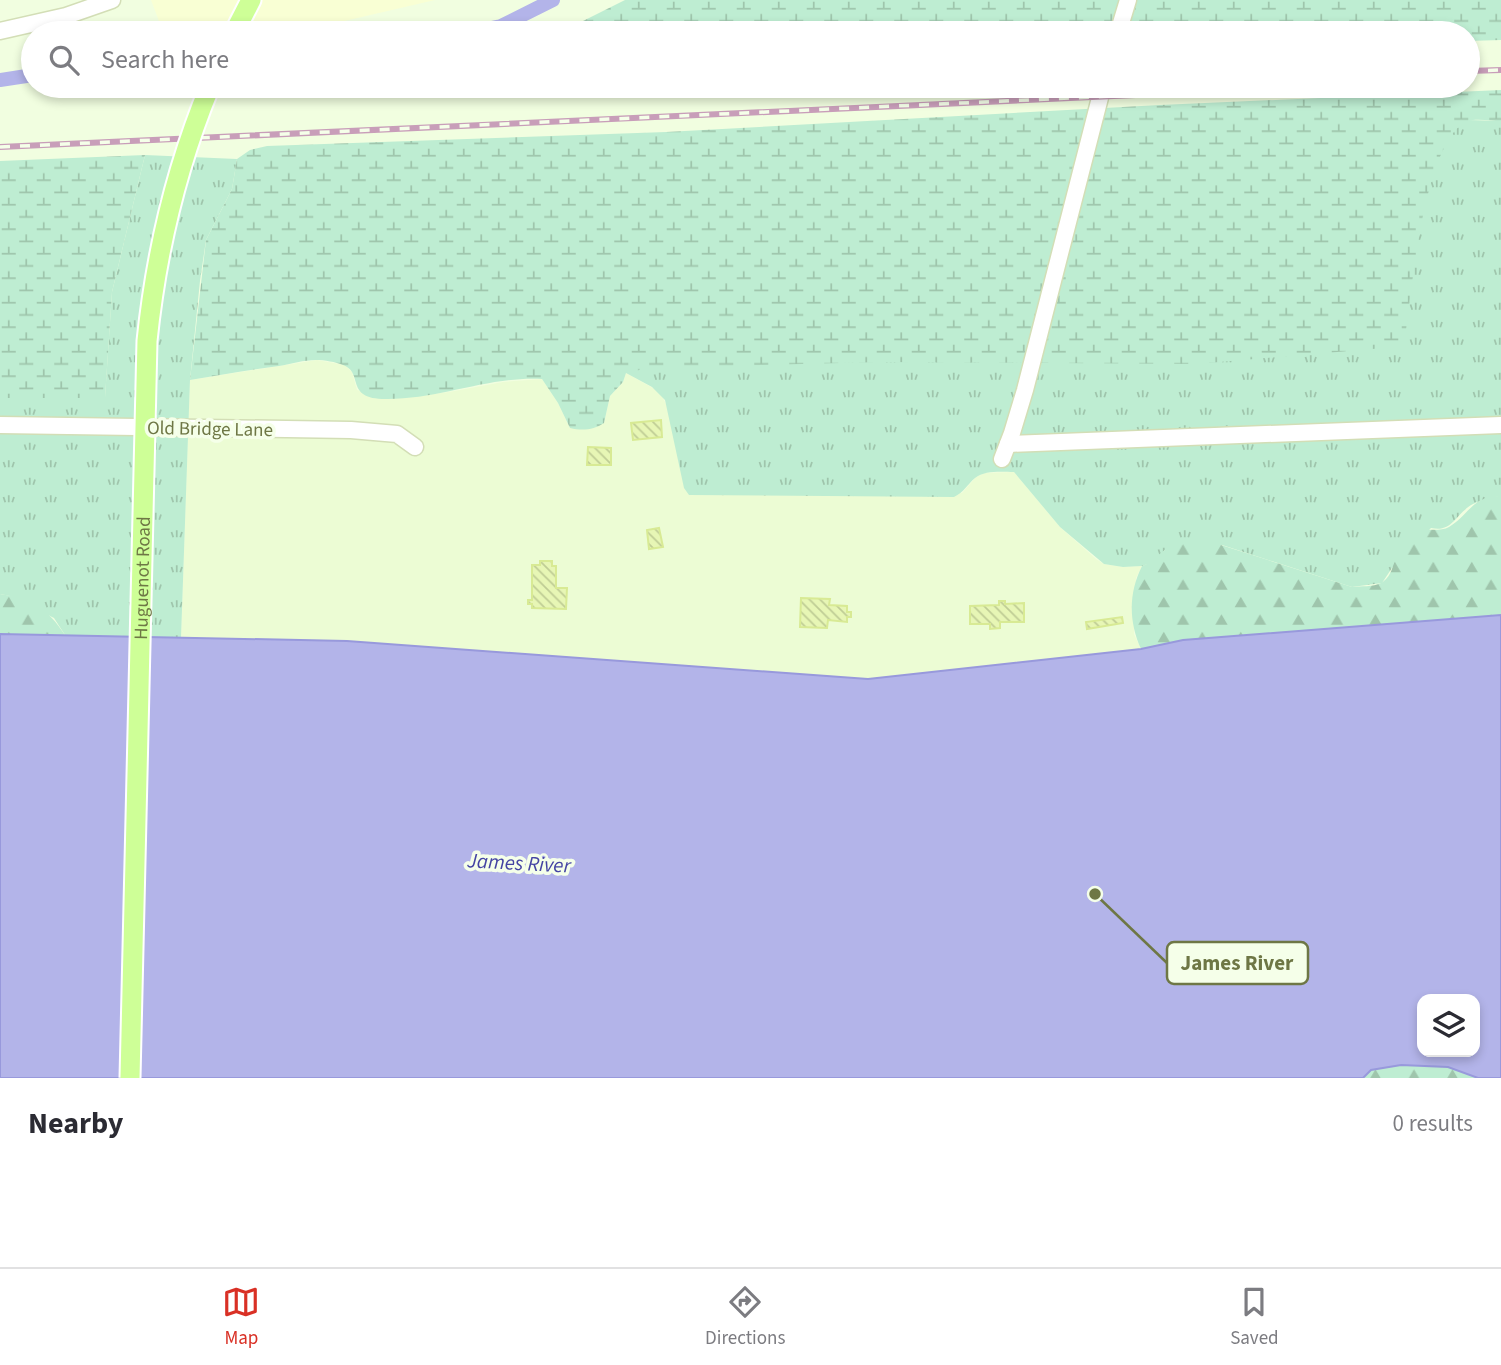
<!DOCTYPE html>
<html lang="en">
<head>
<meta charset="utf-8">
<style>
  body { margin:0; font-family:"Source Sans 3",sans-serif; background:#f7f7f7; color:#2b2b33 }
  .controls { position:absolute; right:21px; bottom:21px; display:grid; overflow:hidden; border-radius:14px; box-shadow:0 4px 10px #0003 }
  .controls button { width:63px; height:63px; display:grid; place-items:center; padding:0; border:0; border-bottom:2px solid #e1e1e2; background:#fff; color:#2b2b33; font:35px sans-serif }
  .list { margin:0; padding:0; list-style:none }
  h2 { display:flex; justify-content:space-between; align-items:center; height:91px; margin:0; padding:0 28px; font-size:30px }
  h2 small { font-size:23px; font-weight:400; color:#7c7c81 }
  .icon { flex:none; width:38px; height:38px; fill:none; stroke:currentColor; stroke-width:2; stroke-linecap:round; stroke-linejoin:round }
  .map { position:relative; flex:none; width:1501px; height:1078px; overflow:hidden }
  .search { position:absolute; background:#fff; box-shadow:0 4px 10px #0003; left:21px; right:21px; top:21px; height:77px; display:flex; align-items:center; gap:18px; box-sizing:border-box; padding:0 24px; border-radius:38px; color:#7c7c81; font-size:26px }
  .sheet { height:189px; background:#fff }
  nav { display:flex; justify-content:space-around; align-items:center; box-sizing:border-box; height:98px; border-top:2px solid #e1e1e2; background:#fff; font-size:19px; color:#7c7c81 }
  nav a { display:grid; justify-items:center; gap:4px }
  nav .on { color:#d93025 }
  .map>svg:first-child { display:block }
  .residential { fill:#ecfcd4 }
  .commercial { fill:#f9ffd4 }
  .grass { fill:url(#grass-tufts) }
  .forest { fill:url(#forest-firs) }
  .wetland { fill:url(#wetland-marsh) }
  .water { fill:#b3b4e9; stroke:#9899dc; stroke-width:2; fill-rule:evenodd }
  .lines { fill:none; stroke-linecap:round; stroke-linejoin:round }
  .canal { stroke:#b3b4e9; stroke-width:14 }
  .building { fill:url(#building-back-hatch); stroke:#d8ea94; stroke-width:2 }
  .minor-casing { stroke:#d3deb6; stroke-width:19 }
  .major-casing { stroke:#fff; stroke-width:23 }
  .minor { stroke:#fff; stroke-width:16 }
  .major { stroke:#ceff97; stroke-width:19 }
  .rail-casing { stroke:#c89eb9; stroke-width:6 }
  .rail { stroke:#f5ffe9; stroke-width:3.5; stroke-dasharray:10; stroke-linecap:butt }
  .major-bridge-casing { stroke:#fff; stroke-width:23; stroke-linecap:butt }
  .major-bridge { stroke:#ceff97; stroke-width:19 }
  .labels { text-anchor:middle; stroke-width:7; stroke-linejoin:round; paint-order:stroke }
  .street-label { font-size:19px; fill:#6e7745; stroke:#f5ffe9 }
  .water-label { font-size:21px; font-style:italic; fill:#4444a3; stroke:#f5ffe9 }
  .leader { fill:none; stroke:#6e7745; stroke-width:2.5 }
  .callout-dot { fill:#6e7745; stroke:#f5ffe9; stroke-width:2.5 }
  .callout { fill:#f5ffe9; stroke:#6e7745; stroke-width:2.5 }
  .callout-label { font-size:21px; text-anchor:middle; font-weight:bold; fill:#6e7745 }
</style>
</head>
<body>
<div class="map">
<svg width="1501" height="1078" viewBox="0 0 1501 1078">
  <defs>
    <pattern id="grass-tufts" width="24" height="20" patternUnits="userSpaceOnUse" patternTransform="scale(1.75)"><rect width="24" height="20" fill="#beedd2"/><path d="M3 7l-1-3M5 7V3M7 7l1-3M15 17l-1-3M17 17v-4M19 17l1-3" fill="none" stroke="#9fc5ac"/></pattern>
    <pattern id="forest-firs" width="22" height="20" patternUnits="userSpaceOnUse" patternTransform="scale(1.75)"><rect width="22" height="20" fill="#beedd2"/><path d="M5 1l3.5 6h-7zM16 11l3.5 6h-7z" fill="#9fc5ac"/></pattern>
    <pattern id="wetland-marsh" width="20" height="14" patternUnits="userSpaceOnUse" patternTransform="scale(1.75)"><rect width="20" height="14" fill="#beedd2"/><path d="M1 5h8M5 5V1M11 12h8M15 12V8" fill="none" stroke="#9fc5ac"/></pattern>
    <pattern id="building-back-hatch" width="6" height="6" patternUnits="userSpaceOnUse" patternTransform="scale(1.75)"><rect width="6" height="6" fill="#e7f6b5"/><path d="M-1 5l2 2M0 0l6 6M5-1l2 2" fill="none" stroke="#bfcc95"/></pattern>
  </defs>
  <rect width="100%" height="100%" fill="#f1fee0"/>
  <!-- residential -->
  <path class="residential" d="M317,360L345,365L352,372L357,390L391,399L449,392L503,382L542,379L558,403L570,428L604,423L610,396L623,382L626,373L660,392L668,408L962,493L976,477L985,473L1014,472L1060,527L1096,559L1104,564L1123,567L1142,566L1136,578L1134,634L1141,649L868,679L347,641L181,638L190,380Z"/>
  <!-- commercial -->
  <path class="commercial" d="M151,0H435L297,32L162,29Z"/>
  <!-- grass -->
  <g class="grass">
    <path d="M1469,120L1501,121V496C1493,497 1481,500 1473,504C1456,513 1453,533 1431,528L1392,568L1382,583L1352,587L1222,545L1165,550L1151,563L1142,566L1123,567L1104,564L1060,527L1014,472C1002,472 985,470 975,478C967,485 964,492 954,497L689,495L684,488L665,400L652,387L626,373V364Z"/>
    <path d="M145,155L237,159L232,189L206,240L200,281L190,380L181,638L65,635L54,618L10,596L0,594V398L105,397L112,292Z"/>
  </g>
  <!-- forest -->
  <g class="forest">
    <path d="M1501,496V615L1183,640L1141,649C1129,622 1128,594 1142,566C1152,563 1156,556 1165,550C1178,541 1206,543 1221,545L1352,587C1361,586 1373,587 1381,583C1397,575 1395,545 1404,531C1417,527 1439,533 1449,527C1469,515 1473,495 1501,496Z"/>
    <path d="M0,594C32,599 47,608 65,635L0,634Z"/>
    <path d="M1401,1065L1448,1067L1478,1078H1363L1371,1070Z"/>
  </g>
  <!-- wetland -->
  <g class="wetland">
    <path d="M625,0H1501V40L1468,41V33H559Z"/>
    <path d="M316,86H549L275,95L284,88Z"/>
    <path d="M1501,90V121C1492,121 1477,118 1468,121C1425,137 1412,288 1406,330C1400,341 1396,345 1384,348L1196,364L881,362L648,368L626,373L623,382L610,396L604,423C594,430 582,431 570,428L558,403L542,379C490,376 440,399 388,399C343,400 365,373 343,365C336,362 324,360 316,360C304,360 291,364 279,366C249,370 220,375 190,380L206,240L232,189L237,159L250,150L267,146L666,132L1160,105Z"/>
    <path d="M145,155L112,292L105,398H0V161Z"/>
  </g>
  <!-- water -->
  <path class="water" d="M1501,615V1078H1478L1448,1067L1401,1065L1371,1070L1363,1078H0V634L347,641L868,679L1141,649L1183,640ZM1422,999H1475V1052H1422Z"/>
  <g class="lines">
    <!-- canal -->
    <g class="canal">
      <path d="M467,33L501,26L553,0"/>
      <path d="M0,80L33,75"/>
    </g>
  </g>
  <!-- building -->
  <g class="building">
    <path d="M661,420L662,437L633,440L631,423Z"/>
    <path d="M588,447L611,448V465H587Z"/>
    <path d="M659,528L663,547L649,549L647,530Z"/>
    <path d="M540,561H552V566H556V588H567L566,609L532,608V604H528V600H532V565H540Z"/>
    <path d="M801,598L830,599L829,605L847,606V612H851V617H847V622L828,620L827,628L800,627Z"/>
    <path d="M999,601H1005V604L1024,603V622H1000V628L990,629V624H970V606L999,605Z"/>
    <path d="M1122,617L1123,623L1087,629L1086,622Z"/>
  </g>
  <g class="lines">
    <defs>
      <g id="minor">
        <path d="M0,31L66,16L112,0"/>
        <path d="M1118,33L1128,0"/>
        <path d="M0,425L351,430L397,434L415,447"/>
        <path d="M1008,444L1501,425"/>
        <path d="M1002,459L1012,433L1025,390L1103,86"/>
      </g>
      <path id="major" d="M234,33L251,0"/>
    </defs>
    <!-- minor casing -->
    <use href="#minor" class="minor-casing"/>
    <!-- major casing -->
    <use href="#major" class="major-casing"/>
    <!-- minor -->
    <use href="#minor" class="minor"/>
    <!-- major -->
    <use href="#major" class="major"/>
    <defs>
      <g id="rail">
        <path d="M1468,71L1501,70"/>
        <path d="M0,147L1333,86"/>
      </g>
    </defs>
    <!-- rail casing -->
    <use href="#rail" class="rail-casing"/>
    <!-- rail -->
    <use href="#rail" class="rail"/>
    <defs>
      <g id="major-bridge">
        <path id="s1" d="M130,1078L147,341C156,253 176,168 210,86"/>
      </g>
    </defs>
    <!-- major-bridge casing -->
    <use href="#major-bridge" class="major-bridge-casing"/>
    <!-- major-bridge -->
    <use href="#major-bridge" class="major-bridge"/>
  </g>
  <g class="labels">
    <!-- street labels -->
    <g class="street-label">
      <text transform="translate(210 428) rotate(1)" y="7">Old Bridge Lane</text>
      <text dy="7" stroke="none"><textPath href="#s1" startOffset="500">Huguenot Road</textPath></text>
    </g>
    <!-- water labels -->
    <g class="water-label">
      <text transform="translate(519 863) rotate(3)" y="7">James River</text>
    </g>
  </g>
  <!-- callouts -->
  <path class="leader" d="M1095 894L1167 963"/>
  <circle class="callout-dot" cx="1095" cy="894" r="7"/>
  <rect class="callout" x="1167" y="942" width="141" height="42" rx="7"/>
  <g class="callout-label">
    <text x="1237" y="970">James River</text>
  </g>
</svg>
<div class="controls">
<button><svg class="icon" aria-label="layers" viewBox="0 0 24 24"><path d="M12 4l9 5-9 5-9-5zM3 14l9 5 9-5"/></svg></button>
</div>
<div class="search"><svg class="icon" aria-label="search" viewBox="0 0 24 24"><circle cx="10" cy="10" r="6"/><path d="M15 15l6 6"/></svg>Search here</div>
</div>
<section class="sheet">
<h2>Nearby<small>0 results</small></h2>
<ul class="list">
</ul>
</section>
<nav>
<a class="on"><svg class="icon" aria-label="map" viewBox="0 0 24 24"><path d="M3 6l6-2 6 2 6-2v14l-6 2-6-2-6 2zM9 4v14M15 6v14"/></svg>Map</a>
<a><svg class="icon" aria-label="directions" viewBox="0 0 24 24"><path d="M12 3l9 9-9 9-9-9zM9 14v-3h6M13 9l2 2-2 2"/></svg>Directions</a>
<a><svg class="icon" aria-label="saved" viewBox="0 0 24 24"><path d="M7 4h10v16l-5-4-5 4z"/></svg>Saved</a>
</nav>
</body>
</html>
